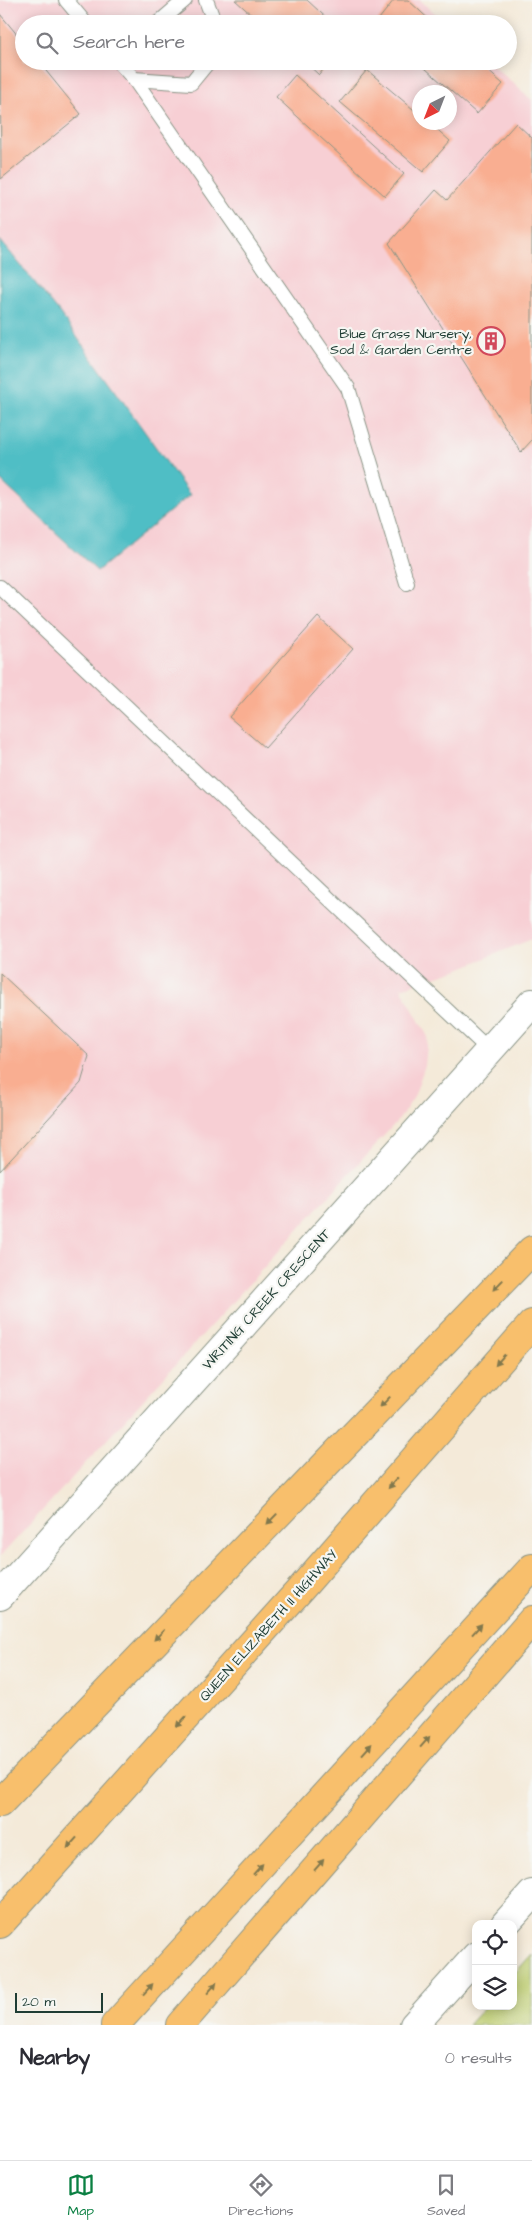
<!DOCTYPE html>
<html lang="en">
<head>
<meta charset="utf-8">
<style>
  body { margin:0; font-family:"Architects Daughter",sans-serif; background:#f2f2f3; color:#2b2b33 }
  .controls { position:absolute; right:15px; bottom:15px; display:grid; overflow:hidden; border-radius:10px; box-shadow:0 2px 12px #0003 }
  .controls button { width:45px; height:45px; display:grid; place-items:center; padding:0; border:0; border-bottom:1px solid #e1e1e2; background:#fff; color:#2b2b33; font:25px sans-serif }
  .compass { position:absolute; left:412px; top:85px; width:45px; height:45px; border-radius:50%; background:#fff; box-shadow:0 2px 12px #0003; rotate:222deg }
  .scale { position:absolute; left:15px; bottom:12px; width:88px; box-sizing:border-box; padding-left:5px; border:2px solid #1f3d34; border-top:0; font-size:14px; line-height:18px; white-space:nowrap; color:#1f3d34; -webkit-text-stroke:4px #f6f6f2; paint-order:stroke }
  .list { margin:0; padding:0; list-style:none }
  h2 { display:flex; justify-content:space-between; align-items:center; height:65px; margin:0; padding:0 20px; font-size:21px }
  h2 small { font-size:16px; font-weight:400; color:#7c7c81 }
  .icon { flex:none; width:28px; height:28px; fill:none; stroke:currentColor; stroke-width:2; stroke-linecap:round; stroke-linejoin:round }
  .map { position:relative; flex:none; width:532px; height:2025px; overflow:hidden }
  .search { position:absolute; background:#fff; box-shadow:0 2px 12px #0003; left:15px; right:15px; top:15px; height:55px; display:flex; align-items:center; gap:12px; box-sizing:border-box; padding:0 18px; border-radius:28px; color:#7c7c81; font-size:19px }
  .sheet { height:135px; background:#fff }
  nav { display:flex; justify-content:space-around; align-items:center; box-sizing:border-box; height:70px; border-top:1px solid #e1e1e2; background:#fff; font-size:14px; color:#7c7c81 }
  nav a { display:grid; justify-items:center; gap:2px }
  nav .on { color:#0b8043 }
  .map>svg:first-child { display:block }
  .built { fill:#f7cfd4; fill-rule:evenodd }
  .green { fill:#becd70; stroke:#6e8552 }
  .water { fill:#50bec5; stroke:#387e7c }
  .building { fill:#f9ae91 }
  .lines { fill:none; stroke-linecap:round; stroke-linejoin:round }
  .lane-casing { stroke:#8a9486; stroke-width:16 }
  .street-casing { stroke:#8a9486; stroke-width:30 }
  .highway-casing { stroke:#8a9486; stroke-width:30 }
  .lane { stroke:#fff; stroke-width:14 }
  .street { stroke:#fff; stroke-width:28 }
  .highway { stroke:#f8bf6c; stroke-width:28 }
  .oneway { fill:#81784d }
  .labels { text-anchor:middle; stroke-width:4.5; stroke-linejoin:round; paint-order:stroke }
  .poi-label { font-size:14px; fill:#1f3d34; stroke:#f6f6f2; text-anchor:end }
  .street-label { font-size:14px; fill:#1f3d34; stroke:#f6f6f2 }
</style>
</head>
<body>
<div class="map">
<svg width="532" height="2025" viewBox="0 0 532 2025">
  <rect width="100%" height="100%" fill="#f6f6f2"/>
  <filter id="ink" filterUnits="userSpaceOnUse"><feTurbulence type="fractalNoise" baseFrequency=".02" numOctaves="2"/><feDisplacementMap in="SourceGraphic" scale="10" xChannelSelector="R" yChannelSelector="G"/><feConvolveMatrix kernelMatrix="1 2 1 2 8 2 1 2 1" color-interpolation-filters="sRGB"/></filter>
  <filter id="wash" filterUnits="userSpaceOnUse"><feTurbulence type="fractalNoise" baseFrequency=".0096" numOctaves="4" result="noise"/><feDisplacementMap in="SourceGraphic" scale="20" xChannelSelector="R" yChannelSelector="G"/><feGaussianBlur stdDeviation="1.12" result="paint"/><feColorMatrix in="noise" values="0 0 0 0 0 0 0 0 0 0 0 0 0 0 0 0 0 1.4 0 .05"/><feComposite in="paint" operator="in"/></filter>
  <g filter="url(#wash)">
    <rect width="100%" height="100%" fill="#f4ead9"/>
    <!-- built -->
    <path class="built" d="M0,0H420L447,24H24V61H488L532,100V939L459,969L401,988L428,1037L425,1065L414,1097L400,1118L0,1557ZM420,92H450V122H420Z"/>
    <!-- green -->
    <path class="green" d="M532,1954V2025H468L485,2006H513V1975Z"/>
    <!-- water -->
    <path class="water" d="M0,240L59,312L190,495L97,571L0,480Z"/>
    <g id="blocks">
      <!-- building -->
      <g class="building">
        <path d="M235,0H307L333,24H262Z"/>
        <path d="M394,0H408L434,24H375Z"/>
        <path d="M0,14L24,43V61H38L81,114L1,179Z"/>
        <path d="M304,61H330L319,75Z"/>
        <path d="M417,61H477L503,84L477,114Z"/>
        <path d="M367,70L420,115V122H429L450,141L423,172L340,102Z"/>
        <path d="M295,75L404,174L385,196L276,97Z"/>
        <path d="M516,123L532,138V440L521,452L389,243L436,190L447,200Z"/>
        <path d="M318,617L353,649L265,748L229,717Z"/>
        <path d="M0,973L89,1056L81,1083L0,1171Z"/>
      </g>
    </g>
  </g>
  <g filter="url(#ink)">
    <use href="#blocks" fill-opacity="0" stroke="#8a9486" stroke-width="1"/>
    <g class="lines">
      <defs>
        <g id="lane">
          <path d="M66,0L86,24"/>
          <path d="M206,0L215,24"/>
          <path d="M157,24L185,0"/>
          <path d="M118,61L134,79L191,83L209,61"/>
          <path d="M134,79L348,388L407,583"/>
          <path d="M0,587L489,1050"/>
        </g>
        <g id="street">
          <path d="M0,1596L532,1003"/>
          <path d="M505,1924L532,1894"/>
          <path d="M414,2025L476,1956"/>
        </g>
        <g id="highway">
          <path d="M0,1803L532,1250"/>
          <path d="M0,1924L299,1591L532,1324"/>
          <path d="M115,2025L532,1568"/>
          <path d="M180,2025L532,1620"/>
        </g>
      </defs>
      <!-- lane casing -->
      <use href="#lane" class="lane-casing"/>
      <!-- street casing -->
      <use href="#street" class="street-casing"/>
      <!-- highway casing -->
      <use href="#highway" class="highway-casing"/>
      <!-- lane -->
      <use href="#lane" class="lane"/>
      <!-- street -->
      <use href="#street" class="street"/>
      <!-- highway -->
      <use href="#highway" class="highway"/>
    </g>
    <!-- one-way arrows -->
    <defs><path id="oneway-solid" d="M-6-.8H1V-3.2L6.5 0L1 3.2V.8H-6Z" transform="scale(1.25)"/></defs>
    <g class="oneway">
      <use href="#oneway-solid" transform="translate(498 1285) rotate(134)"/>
      <use href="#oneway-solid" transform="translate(500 1360) rotate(131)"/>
      <use href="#oneway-solid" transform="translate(385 1402) rotate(134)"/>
      <use href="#oneway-solid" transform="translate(393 1483) rotate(131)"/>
      <use href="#oneway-solid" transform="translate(272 1519) rotate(134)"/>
      <use href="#oneway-solid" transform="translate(477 1629) rotate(-48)"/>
      <use href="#oneway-solid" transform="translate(159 1635) rotate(134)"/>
      <use href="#oneway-solid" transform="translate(181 1722) rotate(132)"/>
      <use href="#oneway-solid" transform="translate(425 1742) rotate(-49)"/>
      <use href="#oneway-solid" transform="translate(367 1749) rotate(-48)"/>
      <use href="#oneway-solid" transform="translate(72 1843) rotate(132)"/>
      <use href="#oneway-solid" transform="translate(319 1865) rotate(-49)"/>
      <use href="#oneway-solid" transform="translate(258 1869) rotate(-48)"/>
      <use href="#oneway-solid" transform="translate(212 1988) rotate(-49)"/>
      <use href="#oneway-solid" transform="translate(148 1989) rotate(-48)"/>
    </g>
  </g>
  <!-- icons -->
  <defs>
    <symbol id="building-ring" viewBox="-11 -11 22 22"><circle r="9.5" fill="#f6f6f2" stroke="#d1495b" stroke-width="1.5"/><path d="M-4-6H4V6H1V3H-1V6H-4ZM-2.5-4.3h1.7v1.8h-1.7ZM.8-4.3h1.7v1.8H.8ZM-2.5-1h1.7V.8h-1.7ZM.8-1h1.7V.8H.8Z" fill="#d1495b"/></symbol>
  </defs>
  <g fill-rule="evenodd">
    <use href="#building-ring" x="475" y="325" width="32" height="32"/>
  </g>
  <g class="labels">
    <!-- poi labels -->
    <g class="poi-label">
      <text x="472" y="338">Blue Grass Nursery,<tspan x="472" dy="16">Sod &amp; Garden Centre</tspan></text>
    </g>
    <!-- street labels -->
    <g class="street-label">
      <text transform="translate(266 1299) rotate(-48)" y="5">WRITING CREEK CRESCENT</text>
      <text transform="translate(268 1625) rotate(-48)" y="5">QUEEN ELIZABETH II HIGHWAY</text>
    </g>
  </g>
</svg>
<div class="controls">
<button><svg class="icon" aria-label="locate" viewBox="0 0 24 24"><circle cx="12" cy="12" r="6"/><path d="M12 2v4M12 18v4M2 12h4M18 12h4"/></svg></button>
<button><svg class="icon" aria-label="layers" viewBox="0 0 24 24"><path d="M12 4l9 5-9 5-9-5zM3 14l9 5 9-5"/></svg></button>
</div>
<svg class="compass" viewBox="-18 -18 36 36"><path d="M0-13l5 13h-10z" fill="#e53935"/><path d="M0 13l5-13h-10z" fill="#7c7c81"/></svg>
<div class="scale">20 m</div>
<div class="search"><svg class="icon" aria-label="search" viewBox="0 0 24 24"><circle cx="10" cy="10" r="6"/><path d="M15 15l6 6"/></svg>Search here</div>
</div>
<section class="sheet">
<h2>Nearby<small>0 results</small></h2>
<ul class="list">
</ul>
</section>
<nav>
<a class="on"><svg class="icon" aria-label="map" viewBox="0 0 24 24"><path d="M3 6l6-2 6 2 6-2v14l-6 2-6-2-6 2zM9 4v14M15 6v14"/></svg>Map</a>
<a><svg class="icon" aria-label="directions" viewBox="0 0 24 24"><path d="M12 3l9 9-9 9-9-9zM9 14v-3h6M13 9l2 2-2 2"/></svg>Directions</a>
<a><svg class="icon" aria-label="saved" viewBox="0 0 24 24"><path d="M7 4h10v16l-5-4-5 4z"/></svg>Saved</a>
</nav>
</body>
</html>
